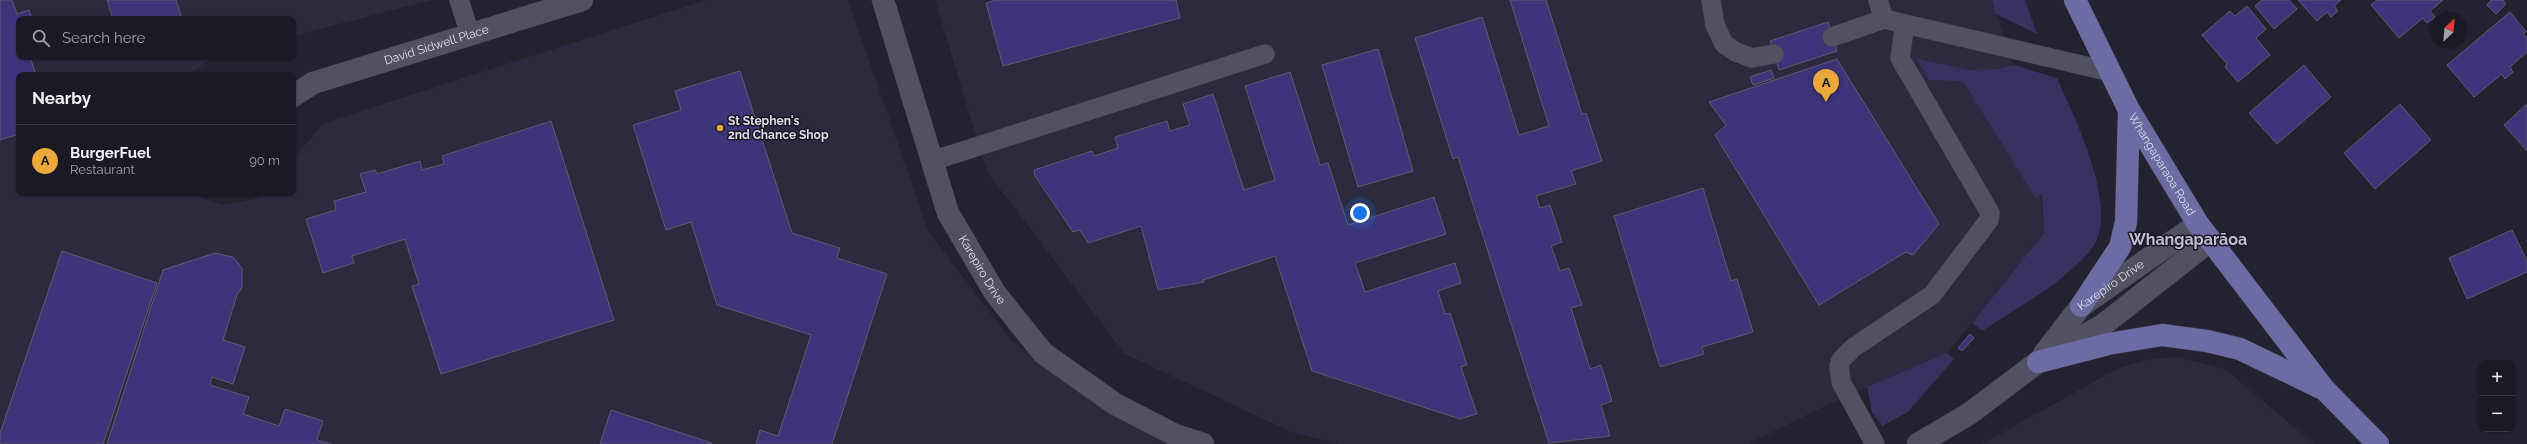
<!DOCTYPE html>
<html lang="en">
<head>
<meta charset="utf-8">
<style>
  body { margin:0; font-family:Raleway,sans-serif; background:#272732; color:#f1f3f6 }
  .controls { position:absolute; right:12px; bottom:12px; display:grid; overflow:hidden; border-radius:8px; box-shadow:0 1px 3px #0004 }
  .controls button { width:36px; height:36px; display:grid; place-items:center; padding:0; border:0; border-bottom:1px solid #383842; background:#1a1a25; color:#f1f3f6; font:20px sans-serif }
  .compass { position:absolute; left:2431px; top:12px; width:36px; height:36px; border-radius:50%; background:#1a1a25; box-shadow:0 1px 3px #0004; rotate:26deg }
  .you { position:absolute; left:1360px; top:213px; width:14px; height:14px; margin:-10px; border:3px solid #fff; border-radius:50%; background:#1a73e8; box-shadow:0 0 0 6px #1a73e833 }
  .badge { display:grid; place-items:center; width:26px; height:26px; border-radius:50%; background:#eda83c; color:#111; font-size:13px; font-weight:700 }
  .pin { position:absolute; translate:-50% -33px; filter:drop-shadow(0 1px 2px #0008) }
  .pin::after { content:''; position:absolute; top:21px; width:14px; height:12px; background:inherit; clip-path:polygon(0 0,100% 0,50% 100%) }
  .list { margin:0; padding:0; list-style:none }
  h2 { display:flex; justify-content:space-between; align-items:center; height:52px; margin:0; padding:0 16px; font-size:17px }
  h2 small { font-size:13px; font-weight:400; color:#9fa1a7 }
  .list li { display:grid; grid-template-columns:26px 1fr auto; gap:12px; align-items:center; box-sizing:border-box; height:72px; padding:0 16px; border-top:1px solid #383842 }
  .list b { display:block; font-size:15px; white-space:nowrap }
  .list p { margin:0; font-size:13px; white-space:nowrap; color:#9fa1a7 }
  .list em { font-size:13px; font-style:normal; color:#9fa1a7 }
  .icon { flex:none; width:22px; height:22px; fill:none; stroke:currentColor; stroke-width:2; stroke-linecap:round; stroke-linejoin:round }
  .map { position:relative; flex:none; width:2527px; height:444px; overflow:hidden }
  .search { position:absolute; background:#1a1a25; box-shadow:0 1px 3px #0004; left:16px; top:16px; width:280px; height:44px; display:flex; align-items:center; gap:10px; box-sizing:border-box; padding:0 14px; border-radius:8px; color:#9fa1a7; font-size:15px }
  .panel { position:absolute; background:#1a1a25; box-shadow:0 1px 3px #0004; left:16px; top:72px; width:280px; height:124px; border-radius:8px }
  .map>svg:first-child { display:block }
  .built { fill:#2b2b3f }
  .green { fill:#35325f }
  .building { fill:#3c3579; stroke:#5a5b6c }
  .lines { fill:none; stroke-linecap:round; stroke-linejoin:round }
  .service-casing { stroke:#3d3e4a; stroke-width:20 }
  .minor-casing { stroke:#3d3e4a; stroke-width:23 }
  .primary-casing { stroke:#3d3e4a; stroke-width:23 }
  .service { stroke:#505162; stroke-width:19 }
  .minor { stroke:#505162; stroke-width:22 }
  .primary { stroke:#6d6ba3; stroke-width:22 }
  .poi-dot { fill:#eda83c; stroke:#181827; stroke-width:1.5 }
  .labels { text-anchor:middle; stroke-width:3; stroke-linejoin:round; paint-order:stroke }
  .street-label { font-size:12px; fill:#dddee8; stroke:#181827 }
  .poi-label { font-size:12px; font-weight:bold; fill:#dddee8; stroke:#181827; text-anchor:start }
  .district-label { font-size:16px; font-weight:bold; fill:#bebed3; stroke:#181827 }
</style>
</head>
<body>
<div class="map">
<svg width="2527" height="444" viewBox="0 0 2527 444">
  <rect width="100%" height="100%" fill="#222231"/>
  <!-- built -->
  <g class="built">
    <path d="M0,0H432L293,36V19H19V57H214L188,75H19V193H187L223,205L257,198L261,193H293V159L324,123L706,0H848L928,230L1011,340L1102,407L1166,444H0Z"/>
    <path d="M935,0H1992L2014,65L1996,69L2041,193L2044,233L1947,353L1831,403L1748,444H1339L1291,432L1125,354L987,172Z"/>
    <path d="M2177,357L2225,369L2314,444H1982L2117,369L2145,360Z"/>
  </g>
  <!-- green -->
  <g class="green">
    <path d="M1992,0H2025L2037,34L1996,14Z"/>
    <path d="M1917,59L1970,70L1996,69L2014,65L2057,78C2074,117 2123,213 2090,251C2061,285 2018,307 1982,331L1972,323L2044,233L2042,194L2035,197L1963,81L1929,80Z"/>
    <path d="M1947,353L1954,359L1908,412L1882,426L1872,412L1867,387Z"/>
  </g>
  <!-- building -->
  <g class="building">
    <path d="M0,0H12L17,14L29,10L32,19H19V57H30L36,75H19V134L0,140Z"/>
    <path d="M107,0H176L182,19H113Z"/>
    <path d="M997,0H1176L1180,18L1003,66L986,3Z"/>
    <path d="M1510,0H1546L1582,114L1586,113L1602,161L1571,171L1576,184L1536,196L1540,208L1550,205L1562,242L1551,246L1560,271L1569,268L1582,305L1571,308L1590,369L1601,365L1612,401L1601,405L1610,436L1549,443L1458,157L1453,159L1415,38L1482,17L1519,135L1549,126Z"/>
    <path d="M2262,0H2289L2297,9L2274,29L2255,6Z"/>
    <path d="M2298,0H2341L2334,6L2338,11L2331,17L2327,12L2317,21Z"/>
    <path d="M2377,0H2443L2430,11L2435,17L2427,23L2423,18L2399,38L2371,5Z"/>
    <path d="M2491,0H2503L2506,4L2496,14L2487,5Z"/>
    <path d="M2247,6L2266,29L2256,38L2270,55L2238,82L2225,67L2227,64L2202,35L2230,11L2235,16Z"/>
    <path d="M2510,12L2526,32L2523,34L2527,38V52L2510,67L2513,72L2505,79L2502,74L2474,97L2447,65Z"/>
    <path d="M1828,22L1837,51L1779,70L1770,41Z"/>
    <path d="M1378,49L1413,171L1358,187L1322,65Z"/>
    <path d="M1837,59L1939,224L1913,255L1906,252L1819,305L1715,135L1726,125L1709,102Z"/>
    <path d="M2304,65L2331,97L2277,144L2249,113Z"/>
    <path d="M1771,70L1774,78L1753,85L1750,77Z"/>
    <path d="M740,71L792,233L840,248L837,258L887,274L832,444H756L760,430L778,436L811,335L717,305L691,222L666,230L633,125L681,110L675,91Z"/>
    <path d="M1290,72L1320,165L1328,163L1348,225L1434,197L1446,234L1355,263L1365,292L1455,263L1461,283L1438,291L1445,314L1450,313L1467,365L1461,367L1477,414L1460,419L1312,371L1275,256L1203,280L1204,282L1158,290L1141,226L1088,243L1080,230L1073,232L1035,176L1034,170L1092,151L1094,156L1118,148L1115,137L1167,121L1170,131L1190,125L1183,104L1213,94L1244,190L1275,180L1245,86Z"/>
    <path d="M2400,104L2431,140L2375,189L2344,153Z"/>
    <path d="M2527,104V151L2504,125Z"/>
    <path d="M551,121L614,320L441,374L412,286L419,284L405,239L352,256L354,263L323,273L306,219L336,210L334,201L366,192L360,174L375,170L377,174L420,161L422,170L444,164L442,156Z"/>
    <path d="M1703,188L1731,281L1737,279L1753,332L1702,347L1704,354L1660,367L1614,216Z"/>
    <path d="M2512,230L2527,261V272L2467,299L2449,258Z"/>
    <path d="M62,251L157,283L103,444H0V433Z"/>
    <path d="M215,253L233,257L242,268V287L237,295L223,340L245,347L233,384L212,377L210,385L249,397L243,414L279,426L285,409L323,421L317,440L331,444H107L163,270Z"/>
    <path d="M1970,334L1974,338L1962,351L1958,348Z"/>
    <path d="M611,410L712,443L711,444H600Z"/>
  </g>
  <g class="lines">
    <defs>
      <g id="service">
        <path d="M459,0L470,34"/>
        <path d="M1711,0L1715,25L1724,44L1736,52L1752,58L1774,54"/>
        <path d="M1878,0L1884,19L2111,72"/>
        <path d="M1832,37L1884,19"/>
        <path d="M932,161L1265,54"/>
        <path d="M1875,444L1841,382L1839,366L1841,360L1853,348L1932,295L1989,220L1990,213L1900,58L1905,24"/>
      </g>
      <g id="minor">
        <path id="s1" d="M883,0L948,213L995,293L1043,353L1115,404L1175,435L1203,444"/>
        <path id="s2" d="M293,96L313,83L582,0"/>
        <path id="s3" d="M2044,354L2081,306L2198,224"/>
        <path d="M1918,444L1969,414L2038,362L2103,325L2211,240"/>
      </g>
      <g id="primary">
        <path id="s4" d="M2075,0L2129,110L2198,224L2324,389L2378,444"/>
        <path d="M2081,306L2120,247L2126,222L2129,110"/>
        <path d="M2038,362L2108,344L2162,335L2207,341L2240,349L2321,388"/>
      </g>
    </defs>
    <!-- service casing -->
    <use href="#service" class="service-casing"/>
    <!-- minor casing -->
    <use href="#minor" class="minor-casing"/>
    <!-- primary casing -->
    <use href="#primary" class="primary-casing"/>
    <!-- service -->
    <use href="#service" class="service"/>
    <!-- minor -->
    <use href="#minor" class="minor"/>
    <!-- primary -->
    <use href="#primary" class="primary"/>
  </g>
  <!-- markers -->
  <circle class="poi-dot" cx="720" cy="128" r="4"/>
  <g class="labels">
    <!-- street labels -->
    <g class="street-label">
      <text dy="4" stroke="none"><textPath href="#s2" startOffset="153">David Sidwell Place</textPath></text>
      <text dy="4" stroke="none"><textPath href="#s4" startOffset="186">Whangaparaoa Road</textPath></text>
      <text dy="4" stroke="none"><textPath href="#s1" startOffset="289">Karepiro Drive</textPath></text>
      <text dy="4" stroke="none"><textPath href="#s3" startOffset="97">Karepiro Drive</textPath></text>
    </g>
    <!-- poi labels -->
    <g class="poi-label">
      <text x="728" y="125">St Stephen's<tspan x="728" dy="14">2nd Chance Shop</tspan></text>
    </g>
    <!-- district labels -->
    <g class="district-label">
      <text x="2188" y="245">Whangaparāoa</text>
    </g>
  </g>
</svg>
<div class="controls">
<button>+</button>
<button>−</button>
</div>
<svg class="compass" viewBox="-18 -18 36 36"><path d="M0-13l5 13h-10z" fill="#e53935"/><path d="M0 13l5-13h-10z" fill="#9fa1a7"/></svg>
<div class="you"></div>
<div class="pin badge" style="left:1826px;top:102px">A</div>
<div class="search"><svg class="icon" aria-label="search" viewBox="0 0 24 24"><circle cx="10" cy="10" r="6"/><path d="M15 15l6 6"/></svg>Search here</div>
<section class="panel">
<h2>Nearby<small></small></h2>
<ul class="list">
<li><span class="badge">A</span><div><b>BurgerFuel</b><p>Restaurant</p></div><em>90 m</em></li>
</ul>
</section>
</div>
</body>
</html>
